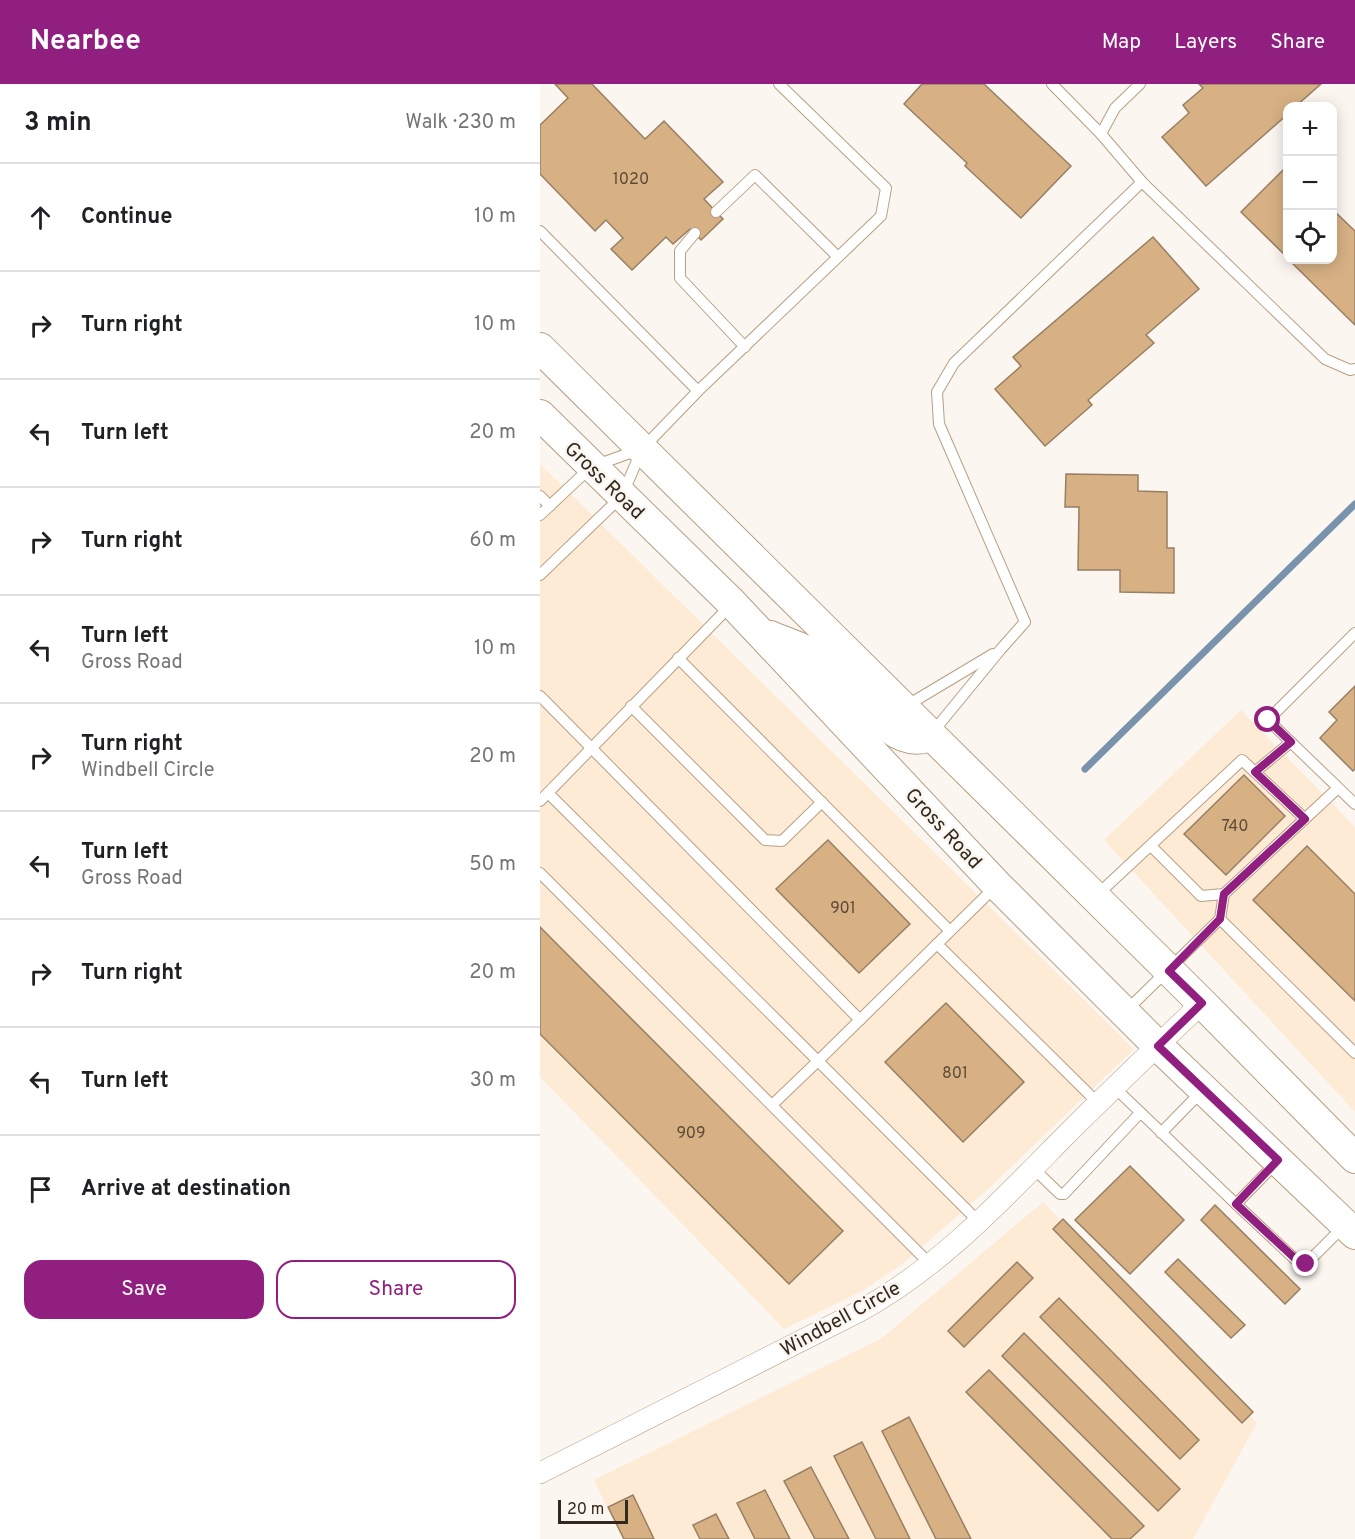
<!DOCTYPE html>
<html lang="en">
<head>
<meta charset="utf-8">
<style>
  body { margin:0; font-family:Overpass,sans-serif; background:#f2f2f2; color:#202124 }
  .controls { position:absolute; right:18px; top:18px; display:grid; overflow:hidden; border-radius:12px; box-shadow:0 3px 15px #0003 }
  .controls button { width:54px; height:54px; display:grid; place-items:center; padding:0; border:0; border-bottom:2px solid #e0e0e0; background:#fff; color:#202124; font:30px sans-serif }
  .scale { position:absolute; left:18px; bottom:15px; width:70px; box-sizing:border-box; padding-left:6px; border:3px solid #32281d; border-top:0; font-size:16px; line-height:21px; white-space:nowrap; color:#32281d; -webkit-text-stroke:4px #fbf6f0; paint-order:stroke }
  .stop { position:absolute; width:18px; height:18px; margin:-14px; border:4px solid #911f7f; border-radius:50%; background:#fff }
  .stop.end { background:#911f7f; border-color:#fff; box-shadow:0 2px 6px #0008 }
  .list { margin:0; padding:0; list-style:none }
  h2 { display:flex; justify-content:space-between; align-items:center; height:78px; margin:0; padding:0 24px; font-size:26px }
  h2 small { font-size:20px; font-weight:400; color:#757577 }
  .list li { display:grid; grid-template-columns:39px 1fr auto; gap:18px; align-items:center; box-sizing:border-box; height:108px; padding:0 24px; border-top:2px solid #e0e0e0 }
  .list b { display:block; font-size:22px; white-space:nowrap }
  .list p { margin:0; font-size:20px; white-space:nowrap; color:#757577 }
  .list em { font-size:20px; font-style:normal; color:#757577 }
  .actions { display:flex; gap:12px; padding:18px 24px }
  .actions a { flex:1; padding:14px 0; border:2px solid #911f7f; border-radius:18px; text-align:center; font-size:21px; color:#911f7f }
  .actions .main { background:#911f7f; color:#fff }
  .icon { flex:none; width:33px; height:33px; fill:none; stroke:currentColor; stroke-width:2; stroke-linecap:round; stroke-linejoin:round }
  .map { position:relative; flex:none; width:815px; height:1455px; overflow:hidden }
  header { display:flex; align-items:center; gap:36px; box-sizing:border-box; height:84px; padding:0 30px; background:#911f7f; color:#fff }
  header strong { font-size:28px }
  nav { display:flex; gap:33px; margin-inline-start:auto; font-size:21px }
  main { display:flex }
  aside { flex:1; background:#fff }
  .map>svg:first-child { display:block }
  .built { fill:#feebd5 }
  .lines { fill:none; stroke-linecap:round; stroke-linejoin:round }
  .stream { stroke:#7993ac; stroke-width:7 }
  .building { fill:#d7b184; stroke:#977f64; stroke-width:1.5 }
  .service-casing { stroke:#b89f83; stroke-width:12 }
  .minor-casing { stroke:#b89f83; stroke-width:22 }
  .secondary-casing { stroke:#b89f83; stroke-width:32 }
  .service { stroke:#fff; stroke-width:10 }
  .minor { stroke:#fff; stroke-width:21 }
  .secondary { stroke:#fff; stroke-width:30 }
  .route { stroke:#911f7f; stroke-width:8 }
  .labels { text-anchor:middle; stroke-width:5; stroke-linejoin:round; paint-order:stroke }
  .number-label { font-size:16px; fill:#5b4a37 }
  .street-label { font-size:20px; fill:#32281d; stroke:#fbf6f0 }
</style>
</head>
<body>
<header>
<strong>Nearbee</strong>
<nav><a>Map</a><a>Layers</a><a>Share</a></nav>
</header>
<main>
<aside>
<h2>3 min<small>Walk · 230 m</small></h2>
<ul class="list">
<li><svg class="icon" aria-label="ahead" viewBox="0 0 24 24"><path d="M12 20V5M6 11l6-6 6 6"/></svg><div><b>Continue</b></div><em>10 m</em></li>
<li><svg class="icon" aria-label="right" viewBox="0 0 24 24"><path d="M7 20v-9h11M14 6l5 5-5 5"/></svg><div><b>Turn right</b></div><em>10 m</em></li>
<li><svg class="icon" aria-label="left" viewBox="0 0 24 24"><path d="M17 20v-9H6M10 6l-5 5 5 5"/></svg><div><b>Turn left</b></div><em>20 m</em></li>
<li><svg class="icon" aria-label="right" viewBox="0 0 24 24"><path d="M7 20v-9h11M14 6l5 5-5 5"/></svg><div><b>Turn right</b></div><em>60 m</em></li>
<li><svg class="icon" aria-label="left" viewBox="0 0 24 24"><path d="M17 20v-9H6M10 6l-5 5 5 5"/></svg><div><b>Turn left</b><p>Gross Road</p></div><em>10 m</em></li>
<li><svg class="icon" aria-label="right" viewBox="0 0 24 24"><path d="M7 20v-9h11M14 6l5 5-5 5"/></svg><div><b>Turn right</b><p>Windbell Circle</p></div><em>20 m</em></li>
<li><svg class="icon" aria-label="left" viewBox="0 0 24 24"><path d="M17 20v-9H6M10 6l-5 5 5 5"/></svg><div><b>Turn left</b><p>Gross Road</p></div><em>50 m</em></li>
<li><svg class="icon" aria-label="right" viewBox="0 0 24 24"><path d="M7 20v-9h11M14 6l5 5-5 5"/></svg><div><b>Turn right</b></div><em>20 m</em></li>
<li><svg class="icon" aria-label="left" viewBox="0 0 24 24"><path d="M17 20v-9H6M10 6l-5 5 5 5"/></svg><div><b>Turn left</b></div><em>30 m</em></li>
<li><svg class="icon" aria-label="arrive" viewBox="0 0 24 24"><path d="M6 21V4h12l-3 4 3 4H6"/></svg><div><b>Arrive at destination</b></div></li>
</ul>
<div class="actions"><a class="main">Save</a><a>Share</a></div>
</aside>
<div class="map">
<svg width="815" height="1455" viewBox="0 0 815 1455">
  <rect width="100%" height="100%" fill="#fbf6f0"/>
  <!-- built -->
  <g class="built">
    <path d="M0,380L594,965L447,1106L361,1181L324,1206L244,1245L0,993Z"/>
    <path d="M701,626L815,743V1028L564,756Z"/>
    <path d="M503,1118L717,1339L653,1455H82L54,1396L342,1254Z"/>
  </g>
  <g class="lines">
    <!-- stream -->
    <path class="stream" d="M545,685L815,420"/>
  </g>
  <!-- building -->
  <g class="building">
    <path d="M15,0H52L105,55L124,37L183,98L164,115L183,135L161,156L150,145L133,160L126,153L92,186L71,165L83,154L66,136L55,147L0,90V41L28,14Z"/>
    <path d="M382,0H444L531,82L481,134L425,82L427,79L364,20Z"/>
    <path d="M659,0H781L756,22H748V30L666,102L622,53L649,29L643,21L663,4Z"/>
    <path d="M748,81V174L701,128Z"/>
    <path d="M792,125L815,147V241L749,176H792Z"/>
    <path d="M613,153L659,205L606,251L614,259L548,316L552,321L505,362L455,305L481,282L473,273Z"/>
    <path d="M526,390L598,391V407L627,408V464H634V509L580,508V486H538L539,423H525Z"/>
    <path d="M815,602V685L813,687L780,654L797,636L789,628Z"/>
    <path d="M704,691L745,732L686,791L644,750Z"/>
    <path d="M288,756L370,840L319,889L236,805Z"/>
    <path d="M767,762L815,810V917L713,816Z"/>
    <path d="M0,843L303,1147L249,1200L0,950Z"/>
    <path d="M406,919L484,998L423,1058L345,978Z"/>
    <path d="M590,1082L644,1136L590,1190L535,1136Z"/>
    <path d="M675,1121L760,1205L745,1220L661,1136Z"/>
    <path d="M523,1135L713,1328L702,1339L513,1145Z"/>
    <path d="M638,1175L705,1241L691,1254L625,1188Z"/>
    <path d="M477,1178L493,1194L424,1263L408,1247Z"/>
    <path d="M519,1214L659,1356L640,1375L500,1233Z"/>
    <path d="M484,1249L640,1405L618,1427L462,1272Z"/>
    <path d="M449,1286L604,1442L590,1455H572L426,1308Z"/>
    <path d="M369,1333L431,1455H396L342,1347Z"/>
    <path d="M322,1358L370,1455H336L294,1372Z"/>
    <path d="M271,1383L309,1455H275L244,1397Z"/>
    <path d="M225,1406L250,1455H215L197,1419Z"/>
    <path d="M93,1411L114,1455H84L68,1423Z"/>
    <path d="M176,1430L189,1455H160L153,1441Z"/>
  </g>
  <g class="lines">
    <defs>
      <g id="service">
        <path d="M512,0L561,50"/>
        <path d="M600,0L575,24L561,50L602,98L785,275L810,286L815,285"/>
        <path d="M176,128L215,91L298,173"/>
        <path d="M0,147L158,307L102,365L82,412L0,491"/>
        <path d="M155,149L140,167V194L205,263"/>
        <path d="M158,307L341,132L346,104L239,0"/>
        <path d="M0,412L10,422"/>
        <path d="M0,431L51,383L98,366"/>
        <path d="M815,549L728,636L815,720"/>
        <path d="M138,574L410,847"/>
        <path d="M0,612L320,936"/>
        <path d="M91,622L225,756L242,757L282,718"/>
        <path d="M366,622L453,570"/>
        <path d="M392,649L461,565L485,538L399,340L397,308L414,279L602,98"/>
        <path d="M715,688L751,658"/>
        <path d="M8,709L278,977L232,1021"/>
        <path d="M0,717L190,522"/>
        <path d="M611,762L661,812L684,810"/>
        <path d="M0,789L391,1181"/>
        <path d="M557,811L702,676L765,735"/>
        <path d="M680,835L684,810L798,704"/>
        <path d="M397,860L558,1019"/>
        <path d="M587,926L680,835L815,969"/>
        <path d="M574,1003L696,1120"/>
        <path d="M621,1049L663,1006"/>
        <path d="M738,1077L696,1120L760,1180H766L803,1143"/>
        <path d="M493,1084L520,1110H524L600,1029"/>
        <path d="M438,1137L278,977L455,803"/>
      </g>
      <path id="minor" d="M0,1389L318,1228C398,1185 461,1117 524,1053C569,1008 615,964 662,919"/>
      <g id="secondary">
        <path d="M0,264L662,919L815,1074"/>
        <path d="M0,331L192,519L457,801L618,962L815,1150"/>
        <path d="M230,552C246,559 264,564 278,573C306,591 350,673 391,651"/>
      </g>
    </defs>
    <!-- service casing -->
    <use href="#service" class="service-casing"/>
    <!-- minor casing -->
    <use href="#minor" class="minor-casing"/>
    <!-- secondary casing -->
    <use href="#secondary" class="secondary-casing"/>
    <!-- service -->
    <use href="#service" class="service"/>
    <!-- minor -->
    <use href="#minor" class="minor"/>
    <!-- secondary -->
    <use href="#secondary" class="secondary"/>
  </g>
  <g class="lines">
    <!-- route -->
    <path class="route" d="M728,636L751,658L715,688L765,735L684,810L680,835L629,887L662,919L618,962L738,1076L696,1120L760,1179L766,1180"/>
  </g>
  <g class="labels">
    <!-- number labels -->
    <g class="number-label">
      <text x="91" y="100">1020</text>
      <text x="695" y="747">740</text>
      <text x="303" y="829">901</text>
      <text x="415" y="994">801</text>
      <text x="151" y="1054">909</text>
    </g>
    <!-- street labels -->
    <g class="street-label">
      <text transform="translate(65 396) rotate(44)" y="7">Gross Road</text>
      <text transform="translate(404 744) rotate(47)" y="7">Gross Road</text>
      <text transform="translate(300 1234) rotate(-29)" y="7">Windbell Circle</text>
    </g>
  </g>
</svg>
<div class="controls">
<button>+</button>
<button>−</button>
<button><svg class="icon" aria-label="locate" viewBox="0 0 24 24"><circle cx="12" cy="12" r="6"/><path d="M12 2v4M12 18v4M2 12h4M18 12h4"/></svg></button>
</div>
<div class="scale">20 m</div>
<div class="stop" style="left:728px;top:636px"></div>
<div class="stop end" style="left:766px;top:1180px"></div>
</div>
</main>
</body>
</html>
